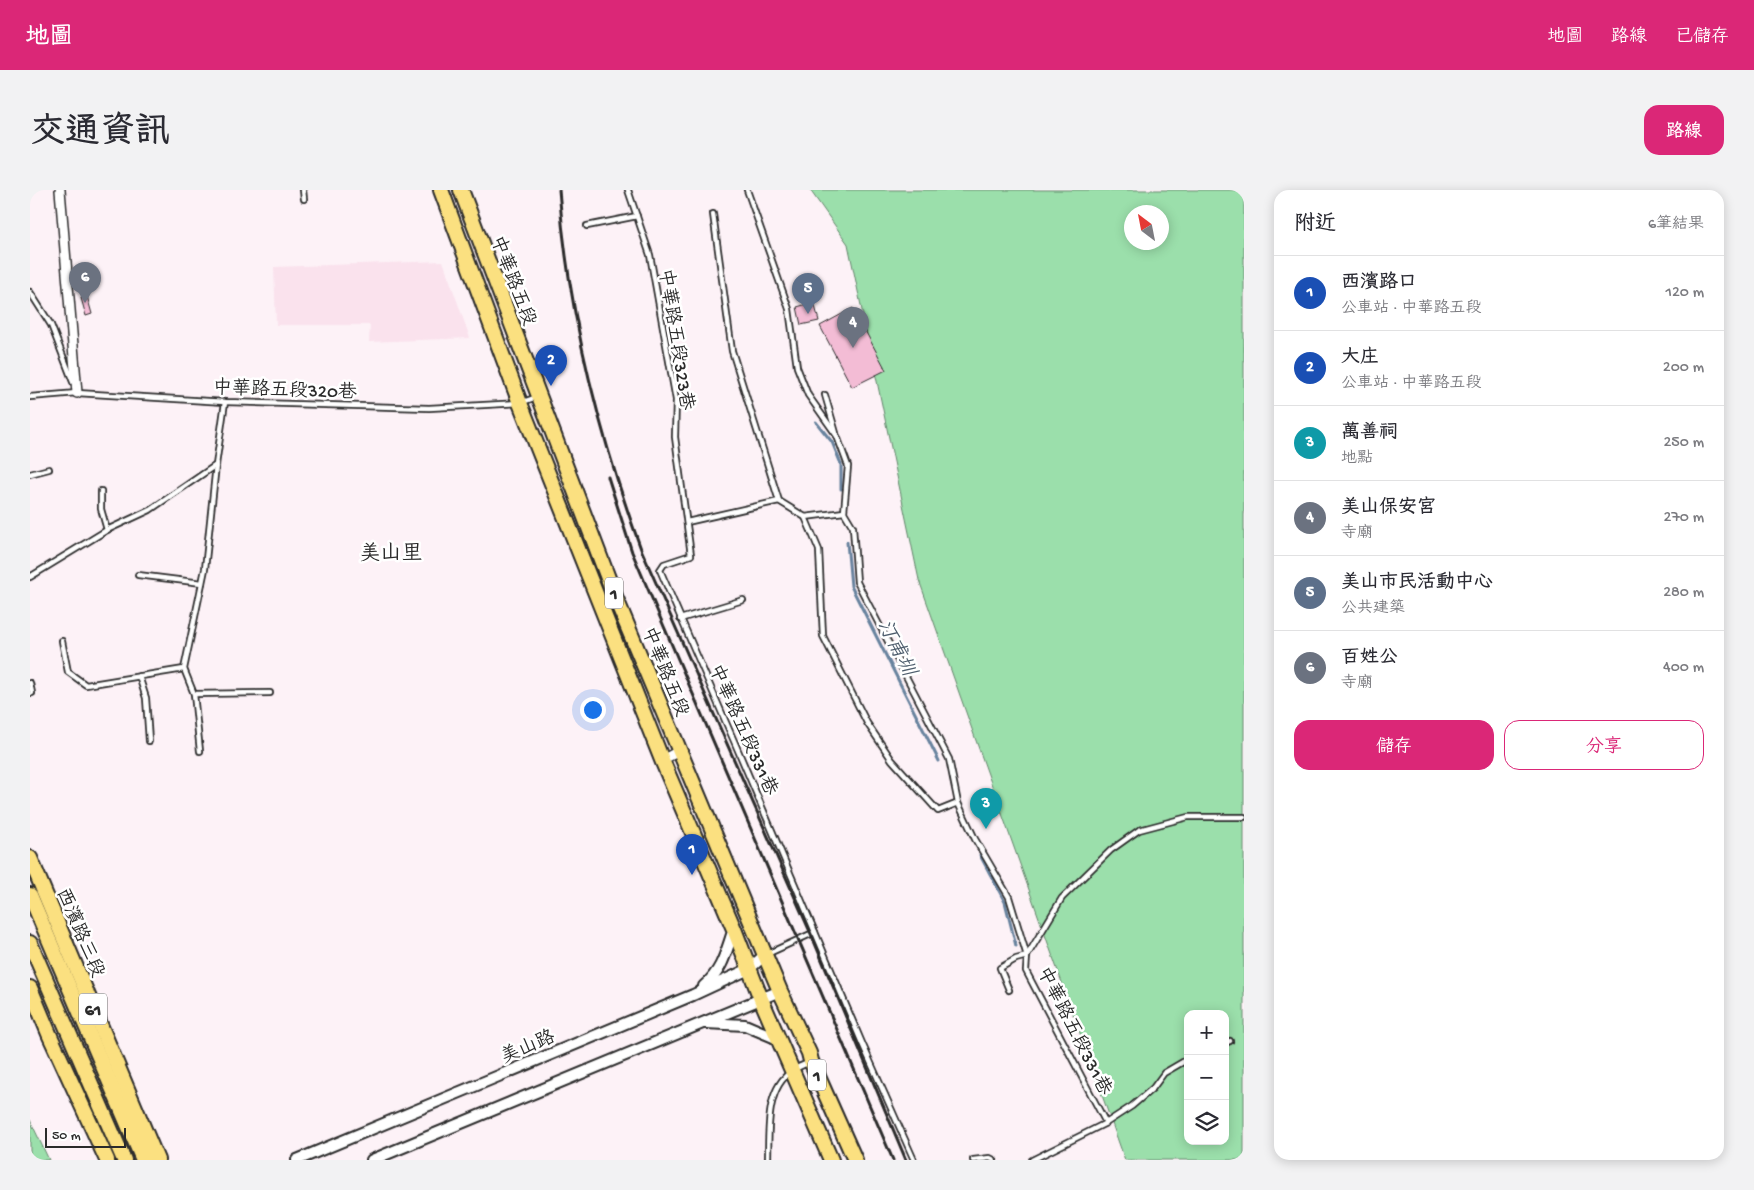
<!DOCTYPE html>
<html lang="zh-TW">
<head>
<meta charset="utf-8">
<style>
  body { margin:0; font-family:"Gochi Hand","LXGW WenKai TC",sans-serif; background:#f2f2f3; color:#2b2b33 }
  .controls { position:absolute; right:15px; bottom:15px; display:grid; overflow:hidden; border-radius:10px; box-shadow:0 2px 12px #0003 }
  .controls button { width:45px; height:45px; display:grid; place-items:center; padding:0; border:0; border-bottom:1px solid #e1e1e2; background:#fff; color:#2b2b33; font:25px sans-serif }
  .compass { position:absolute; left:1094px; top:15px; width:45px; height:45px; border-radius:50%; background:#fff; box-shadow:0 2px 12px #0003; rotate:328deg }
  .scale { position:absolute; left:15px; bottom:12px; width:81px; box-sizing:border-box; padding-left:5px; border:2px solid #2b2b2b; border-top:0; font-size:14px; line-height:18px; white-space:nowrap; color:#2b2b2b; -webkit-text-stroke:4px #fff; paint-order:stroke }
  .you { position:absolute; left:562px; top:519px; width:18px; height:18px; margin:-12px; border:4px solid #fff; border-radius:50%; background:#1a73e8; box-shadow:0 0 0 8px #1a73e833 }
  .badge { display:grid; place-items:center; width:32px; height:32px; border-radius:50%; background:#db2777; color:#fff; font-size:16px; font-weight:700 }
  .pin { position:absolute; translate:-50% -41px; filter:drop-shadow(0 1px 2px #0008) }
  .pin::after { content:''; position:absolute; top:26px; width:18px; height:15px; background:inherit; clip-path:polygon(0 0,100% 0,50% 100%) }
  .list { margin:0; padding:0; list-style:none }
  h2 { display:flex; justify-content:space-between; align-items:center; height:65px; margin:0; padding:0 20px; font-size:21px }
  h2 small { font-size:16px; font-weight:400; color:#7c7c81 }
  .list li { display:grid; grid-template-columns:32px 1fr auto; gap:15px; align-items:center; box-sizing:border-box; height:75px; padding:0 20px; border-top:1px solid #e1e1e2 }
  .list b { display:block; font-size:19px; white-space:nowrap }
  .list p { margin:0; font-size:16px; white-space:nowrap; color:#7c7c81 }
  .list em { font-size:16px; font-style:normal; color:#7c7c81 }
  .actions { display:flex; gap:10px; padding:15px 20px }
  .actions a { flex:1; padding:11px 0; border:1px solid #db2777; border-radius:15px; text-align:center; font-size:18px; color:#db2777 }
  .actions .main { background:#db2777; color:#fff }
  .icon { flex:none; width:28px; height:28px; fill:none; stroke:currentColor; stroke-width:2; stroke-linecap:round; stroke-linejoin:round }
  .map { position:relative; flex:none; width:1214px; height:970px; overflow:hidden; border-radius:15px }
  header { display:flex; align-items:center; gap:30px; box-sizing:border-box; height:70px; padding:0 25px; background:#db2777; color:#fff }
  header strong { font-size:24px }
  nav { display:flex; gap:28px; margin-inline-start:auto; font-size:18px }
  .intro { display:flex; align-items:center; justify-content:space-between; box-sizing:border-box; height:120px; padding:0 30px }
  h1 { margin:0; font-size:35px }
  .button { padding:12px 22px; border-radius:15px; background:#db2777; color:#fff; font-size:18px; font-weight:700 }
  main { display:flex; gap:30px; padding:0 30px }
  aside { flex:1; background:#fff; border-radius:15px; box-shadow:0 2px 12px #0003 }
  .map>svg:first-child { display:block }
  .built { fill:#fae2ed }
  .green { fill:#9bdfab; stroke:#63856b; fill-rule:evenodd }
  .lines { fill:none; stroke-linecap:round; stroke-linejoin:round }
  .stream { stroke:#68839e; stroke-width:3 }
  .building { fill:#f3bcd5; stroke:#2b2b2b }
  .service-casing { stroke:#2b2b2b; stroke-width:8 }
  .minor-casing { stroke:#2b2b2b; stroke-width:12 }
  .tertiary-casing { stroke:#2b2b2b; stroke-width:14 }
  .primary-casing { stroke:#2b2b2b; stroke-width:18 }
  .trunk-casing { stroke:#2b2b2b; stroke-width:18 }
  .service { stroke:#fff; stroke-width:4.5 }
  .minor { stroke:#fff; stroke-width:9 }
  .tertiary { stroke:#fff; stroke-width:10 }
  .primary { stroke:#fbe080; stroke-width:14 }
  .trunk { stroke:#fbe080; stroke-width:14 }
  .rail { stroke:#2b2b2b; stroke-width:3 }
  .labels { text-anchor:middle; stroke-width:5; stroke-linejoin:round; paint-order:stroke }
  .shield { fill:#fff; stroke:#6b6b6b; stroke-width:1 }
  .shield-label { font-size:18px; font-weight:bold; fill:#2b2b2b }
  .street-label { font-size:19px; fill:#2b2b2b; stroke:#fff }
  .water-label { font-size:20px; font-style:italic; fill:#4f5e6e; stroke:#fff }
  .quarter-label { font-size:21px; fill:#2b2b2b; stroke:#fff }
</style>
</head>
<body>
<header>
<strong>地圖</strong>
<nav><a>地圖</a><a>路線</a><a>已儲存</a></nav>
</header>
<div class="intro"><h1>交通資訊</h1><a class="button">路線</a></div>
<main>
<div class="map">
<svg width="1214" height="970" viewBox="0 0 1214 970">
  <rect width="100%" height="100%" fill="#fdf2f7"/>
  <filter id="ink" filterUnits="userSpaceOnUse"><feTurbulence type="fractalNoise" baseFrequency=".02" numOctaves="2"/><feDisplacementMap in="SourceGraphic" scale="10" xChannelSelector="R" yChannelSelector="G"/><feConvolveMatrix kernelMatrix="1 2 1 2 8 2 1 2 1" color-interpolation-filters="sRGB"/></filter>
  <g filter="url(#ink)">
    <!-- built -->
    <path class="built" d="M413,71L440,148L339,152L340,135H246L244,77Z"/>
    <!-- green -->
    <g class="green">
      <path d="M780,0H1214V970H1095L889,390L818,54ZM1102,22H1132V52H1102ZM1158,824H1195V951H1158Z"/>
      <path d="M0,930L19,970H0Z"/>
    </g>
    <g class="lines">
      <!-- stream -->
      <g class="stream">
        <path d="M786,232L802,252L811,274V299"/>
        <path d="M817,352L821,396L909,571"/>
        <path d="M950,665L975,712L986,756"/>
      </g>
    </g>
    <!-- building -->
    <g class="building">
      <path d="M57,106L62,124L56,126L51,108Z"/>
      <path d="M784,112L789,131L771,135L767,117Z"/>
      <path d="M823,118L856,180L822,197L790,136Z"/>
    </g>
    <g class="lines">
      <defs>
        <g id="service">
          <path d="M273,0L274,9"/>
          <path d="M598,0L620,65L646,210L645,247L661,365L634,374L630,380L707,558L832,853L884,970"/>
          <path d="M717,0L759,119L767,177L778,205L807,246L818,276L814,322L823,337L827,392L919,569L928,613L945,649L979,707L997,766"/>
          <path d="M683,24L702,161L749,311"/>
          <path d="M557,36L607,26"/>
          <path d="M0,102L21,135L43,192"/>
          <path d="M795,205L806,243"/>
          <path d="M0,207L47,203L195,212L399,218L490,213L507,207"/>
          <path d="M0,284L19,279"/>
          <path d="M71,301V319L77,340"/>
          <path d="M775,327L814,322"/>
          <path d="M657,332L749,311L775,327L789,360L793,446L837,533L862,570L908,621L928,613"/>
          <path d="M108,385L172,393"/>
          <path d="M0,387L77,340L120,320L186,275"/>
          <path d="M650,429L713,410"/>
          <path d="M32,451L38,482L56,495L154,479"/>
          <path d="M109,486L116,508L119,551"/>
          <path d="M0,493L2,503"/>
          <path d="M164,504L240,503"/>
          <path d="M170,561L164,504L154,479L175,379L186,275L195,212"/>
          <path d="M737,764L785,742"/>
          <path d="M979,800L970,778L986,769L997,766"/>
          <path d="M1195,853L1200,851"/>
          <path d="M1076,933L996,781L997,766L1032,708L1081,660L1109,640L1158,627H1214"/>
          <path d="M738,970C739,941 735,899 762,881C767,877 774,875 780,872"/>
          <path d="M943,970L960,968L964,970"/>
          <path d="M1002,970L1076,933L1102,916L1123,898L1134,883L1158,869"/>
        </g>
        <g id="minor">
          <path d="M30,0L47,203"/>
          <path d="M632,570L649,561"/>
        </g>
        <g id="tertiary">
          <path d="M674,796C693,780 696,761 704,739"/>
          <path d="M676,833L715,835L748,849"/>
          <path d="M267,970L663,805L719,779L736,764"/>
          <path d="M342,970L750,801"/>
        </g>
        <g id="primary">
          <path d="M411,0L490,213L632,570L704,739L731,809L801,970"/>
          <path d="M431,0L584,404L750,801L779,863L781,871L825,970"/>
          <path d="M0,668L127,970"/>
          <path d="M0,798L20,846L77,970"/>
        </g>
        <g id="trunk">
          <path d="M0,705L113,970"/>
          <path d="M0,753L94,970"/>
        </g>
      </defs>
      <!-- service casing -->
      <use href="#service" class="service-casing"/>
      <!-- minor casing -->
      <use href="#minor" class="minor-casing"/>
      <!-- tertiary casing -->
      <use href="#tertiary" class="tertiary-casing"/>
      <!-- primary casing -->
      <use href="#primary" class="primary-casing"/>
      <!-- trunk casing -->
      <use href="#trunk" class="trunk-casing"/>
      <!-- service -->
      <use href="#service" class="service"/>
      <!-- minor -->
      <use href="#minor" class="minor"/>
      <!-- tertiary -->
      <use href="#tertiary" class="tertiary"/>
      <!-- primary -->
      <use href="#primary" class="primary"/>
      <!-- trunk -->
      <use href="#trunk" class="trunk"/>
      <!-- rail -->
      <g class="rail">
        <path d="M529,0C538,123 569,244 611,359L781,744L876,970"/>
        <path d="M578,287L602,362L863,970"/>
      </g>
    </g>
  </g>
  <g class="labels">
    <!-- shield labels -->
    <g class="shield">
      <rect x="575" y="387.5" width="18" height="31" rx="4"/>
      <rect x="49" y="803.5" width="28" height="31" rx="4"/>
      <rect x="778" y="869.5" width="18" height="31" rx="4"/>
    </g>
    <g class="shield-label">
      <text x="584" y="409">1</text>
      <text x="63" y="825">61</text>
      <text x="787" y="891">1</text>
    </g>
    <!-- street labels -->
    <g class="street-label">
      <text transform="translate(485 90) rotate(69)" y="7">中華路五段</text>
      <text transform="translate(648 149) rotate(81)" y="7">中華路五段323巷</text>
      <text transform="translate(255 198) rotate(2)" y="7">中華路五段320巷</text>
      <text transform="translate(637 481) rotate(68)" y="7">中華路五段</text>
      <text transform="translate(715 539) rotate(66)" y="7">中華路五段331巷</text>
      <text transform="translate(52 742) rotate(67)" y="7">西濱路三段</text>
      <text transform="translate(1046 840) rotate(63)" y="7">中華路五段331巷</text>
      <text transform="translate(497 855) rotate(-23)" y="7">美山路</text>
    </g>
    <!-- water labels -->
    <g class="water-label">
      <text transform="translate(868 457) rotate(63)" y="7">汀甫圳</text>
    </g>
    <!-- quarter labels -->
    <g class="quarter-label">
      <text x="361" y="369">美山里</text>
    </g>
  </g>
</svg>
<div class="controls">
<button>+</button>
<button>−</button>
<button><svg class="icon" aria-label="layers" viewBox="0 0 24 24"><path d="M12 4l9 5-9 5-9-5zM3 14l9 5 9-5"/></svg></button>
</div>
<svg class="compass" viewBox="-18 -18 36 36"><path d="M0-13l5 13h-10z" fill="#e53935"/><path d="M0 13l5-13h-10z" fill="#7c7c81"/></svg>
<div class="scale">50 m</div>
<div class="you"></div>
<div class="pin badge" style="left:662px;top:685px;background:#1a4fb4">1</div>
<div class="pin badge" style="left:521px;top:196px;background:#1a4fb4">2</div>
<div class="pin badge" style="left:956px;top:639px;background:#0f9aa8">3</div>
<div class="pin badge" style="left:823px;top:158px;background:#6b7280">4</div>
<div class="pin badge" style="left:778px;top:124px;background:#5c6f8a">5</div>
<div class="pin badge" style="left:55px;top:113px;background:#6b7280">6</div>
</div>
<aside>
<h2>附近<small>6筆結果</small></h2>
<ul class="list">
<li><span class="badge" style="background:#1a4fb4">1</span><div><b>西濱路口</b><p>公車站 · 中華路五段</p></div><em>120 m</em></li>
<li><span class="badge" style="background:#1a4fb4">2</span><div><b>大庄</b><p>公車站 · 中華路五段</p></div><em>200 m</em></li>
<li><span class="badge" style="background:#0f9aa8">3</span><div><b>萬善祠</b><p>地點</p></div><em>250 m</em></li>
<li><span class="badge" style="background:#6b7280">4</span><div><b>美山保安宮</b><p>寺廟</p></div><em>270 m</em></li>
<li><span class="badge" style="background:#5c6f8a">5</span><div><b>美山市民活動中心</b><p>公共建築</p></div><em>280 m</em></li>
<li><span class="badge" style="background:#6b7280">6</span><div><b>百姓公</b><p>寺廟</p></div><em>400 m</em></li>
</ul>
<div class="actions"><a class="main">儲存</a><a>分享</a></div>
</aside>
</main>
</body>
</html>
